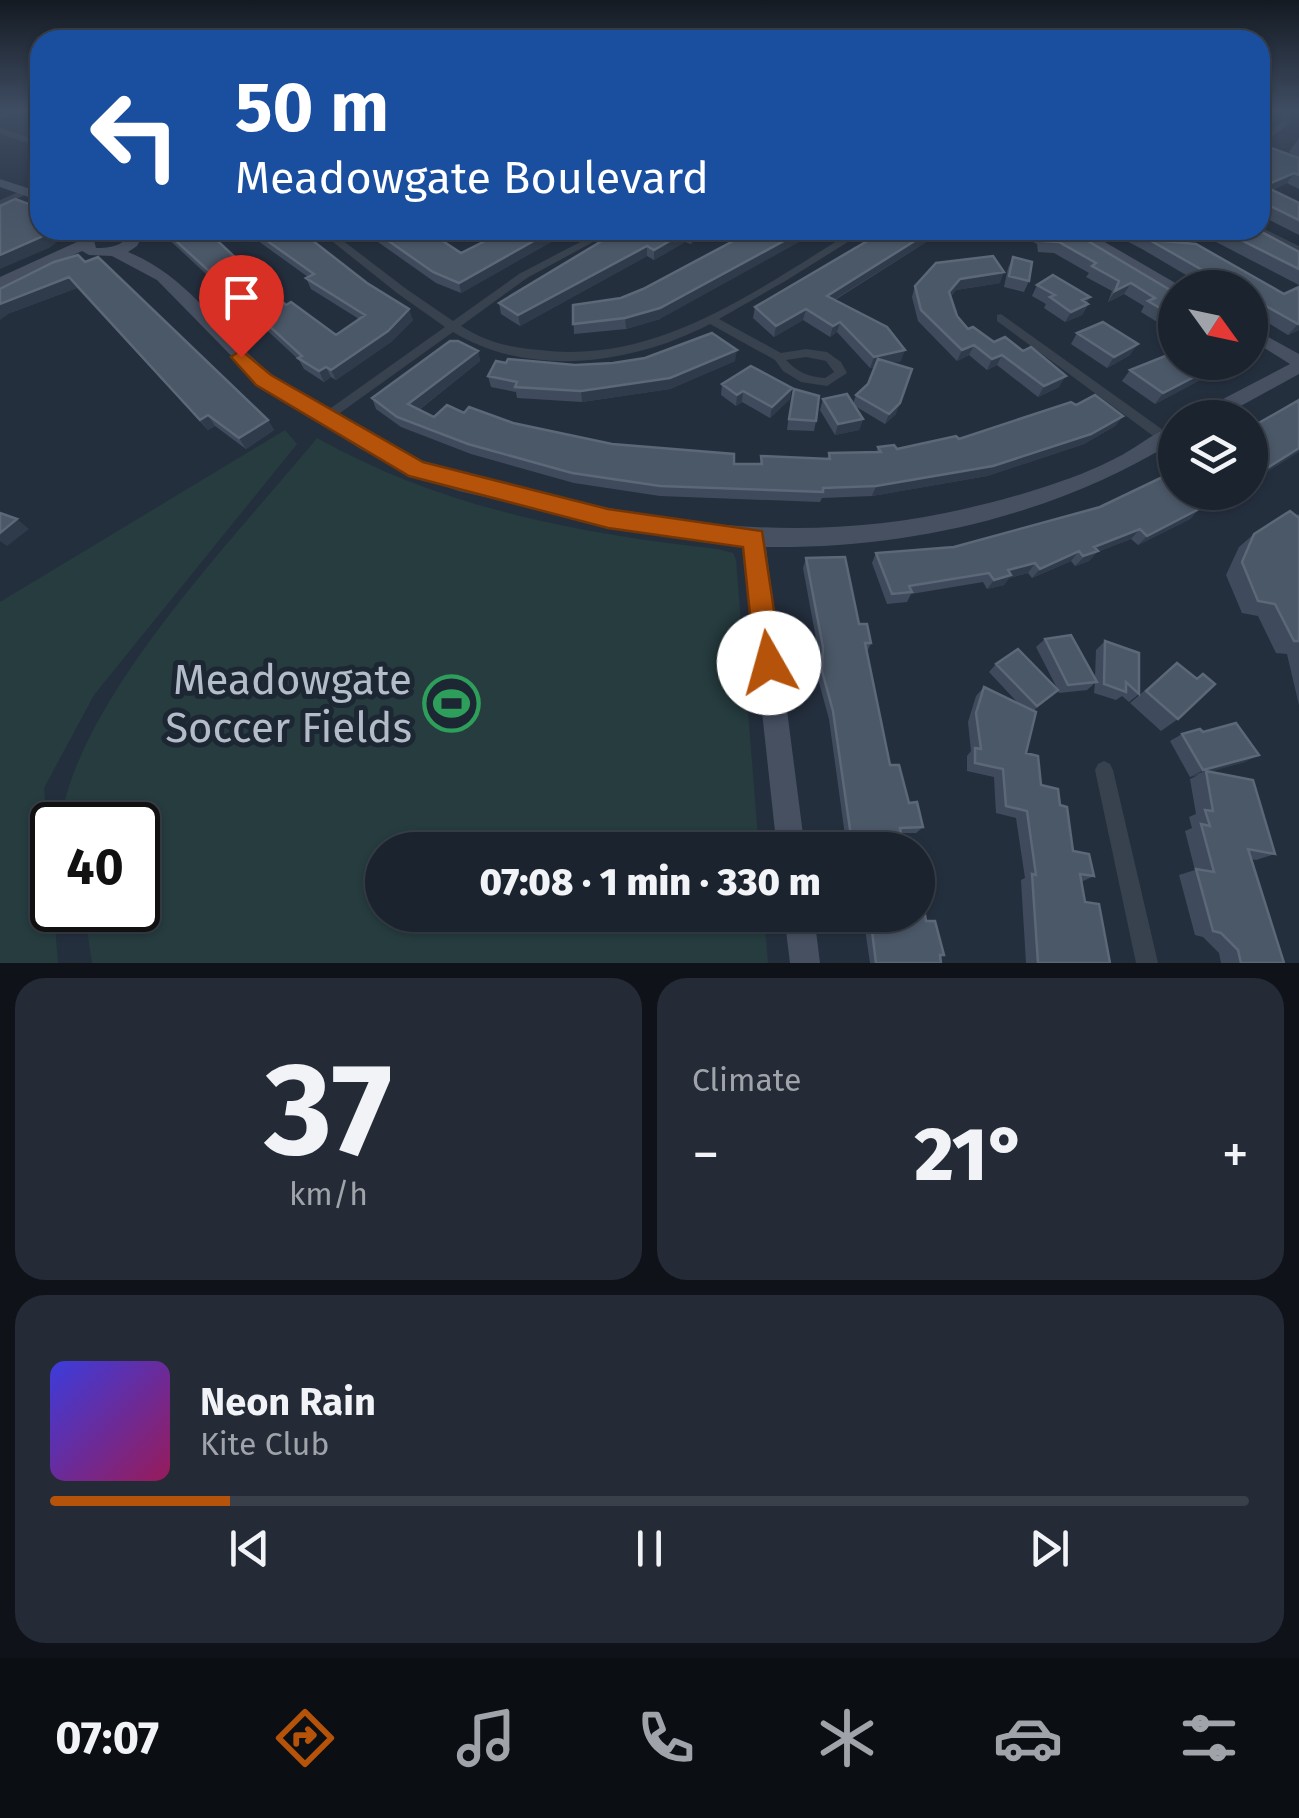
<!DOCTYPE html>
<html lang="en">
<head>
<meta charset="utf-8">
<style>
	body { margin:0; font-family:"Fira Sans",sans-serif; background:#242b36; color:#f1f3f6; height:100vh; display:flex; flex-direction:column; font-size:38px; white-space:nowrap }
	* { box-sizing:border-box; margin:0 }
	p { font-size:32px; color:#a0a4aa }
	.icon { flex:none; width:55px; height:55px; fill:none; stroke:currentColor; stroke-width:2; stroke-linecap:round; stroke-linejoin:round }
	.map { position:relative; height:963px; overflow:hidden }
	.side { display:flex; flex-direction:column; gap:15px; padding:15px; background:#0f1319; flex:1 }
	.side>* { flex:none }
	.banner { position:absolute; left:30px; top:30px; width:1240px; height:210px; border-radius:30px; box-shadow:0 2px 8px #0004,0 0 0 2px #39404a; background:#1a4fa0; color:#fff; overflow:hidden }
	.needle { width:65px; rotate:123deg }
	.buttons { position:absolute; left:1158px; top:270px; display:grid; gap:20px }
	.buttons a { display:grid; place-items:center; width:110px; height:110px; border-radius:50%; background:#1b232e; box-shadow:0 2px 8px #0004,0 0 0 2px #39404a; font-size:50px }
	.speed { position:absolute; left:30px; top:802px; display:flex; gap:20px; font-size:50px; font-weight:700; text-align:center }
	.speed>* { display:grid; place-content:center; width:130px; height:130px; border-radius:50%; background:#1b232e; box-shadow:0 2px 8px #0004,0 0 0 2px #39404a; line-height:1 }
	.speed .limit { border:5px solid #111; border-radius:15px; background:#fff; color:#111 }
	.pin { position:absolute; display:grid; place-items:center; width:85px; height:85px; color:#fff; margin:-102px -42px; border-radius:50% 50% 50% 0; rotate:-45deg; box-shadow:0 0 10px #0007 }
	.pin .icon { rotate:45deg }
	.me { position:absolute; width:110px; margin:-55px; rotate:353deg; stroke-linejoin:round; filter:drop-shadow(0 0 8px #0008) }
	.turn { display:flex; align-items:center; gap:35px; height:210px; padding:0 40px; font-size:45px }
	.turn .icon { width:130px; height:130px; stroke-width:2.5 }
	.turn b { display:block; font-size:70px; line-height:85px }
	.big { font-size:75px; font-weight:800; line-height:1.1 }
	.side .card { flex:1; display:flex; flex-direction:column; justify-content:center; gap:15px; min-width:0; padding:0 35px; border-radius:30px; background:#242b36 }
	.side .dial { align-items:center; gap:0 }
	.dial b { font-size:130px; line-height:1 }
	.song { display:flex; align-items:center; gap:30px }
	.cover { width:120px; height:120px; border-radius:15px; background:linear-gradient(135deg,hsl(240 70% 55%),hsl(330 70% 35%)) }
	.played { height:10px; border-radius:5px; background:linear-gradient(90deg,#b45309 15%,#39404a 15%) }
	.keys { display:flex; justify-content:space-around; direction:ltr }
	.heat { display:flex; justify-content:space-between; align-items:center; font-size:55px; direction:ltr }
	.side .tiles { flex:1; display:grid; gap:15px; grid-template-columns:1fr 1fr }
	.card:last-child { grid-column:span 2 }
	.trip { position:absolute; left:365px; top:832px; width:570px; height:100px; border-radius:50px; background:#1b232e; box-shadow:0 2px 8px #0004,0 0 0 2px #39404a; font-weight:800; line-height:100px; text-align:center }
	.tabs { display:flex; height:160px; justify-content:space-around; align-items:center; background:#0b0e12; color:#a0a4aa }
	.tabs .icon { width:70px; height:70px }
	.tabs .current { color:#b45309 }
	.tabs b { font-size:45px; color:#f1f3f6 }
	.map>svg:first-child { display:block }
	.green { fill:#263c3f }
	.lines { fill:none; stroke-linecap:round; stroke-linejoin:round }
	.street { fill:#38414e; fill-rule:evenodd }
	.secondary { fill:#465061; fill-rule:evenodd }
	.wall { fill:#3f4b5c }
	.shaded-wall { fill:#2f3b4b }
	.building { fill:#4b5868; stroke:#5c6777; stroke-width:2.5 }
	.route { fill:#b45309; stroke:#753606; stroke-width:2.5 }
	.labels { text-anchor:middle; stroke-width:10; stroke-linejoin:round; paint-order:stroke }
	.near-poi-label { font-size:42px; fill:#b4bcc9; stroke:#1d2633; text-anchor:end }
</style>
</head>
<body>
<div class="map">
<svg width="1299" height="963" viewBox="0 0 1299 963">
	<rect width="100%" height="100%" fill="#242f3e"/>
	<path class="green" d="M285,430L297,444L94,695L44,788L58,963H0V602Z
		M317,438C442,508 576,533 717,549L733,553L736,560L759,850H382V915H764L768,963H92L84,910H138V825H60C77,698 236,537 317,438Z"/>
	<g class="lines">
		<path class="street" d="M8,111H18L0,119V114Z
			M33,111H40V114Z
			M1283,111H1291L1290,123L1260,146V139L1282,122Z
			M0,128L40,141V147L0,134Z
			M23,190L31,192L0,207V200Z
			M1260,227L1299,246V253L1257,232L1255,230H1260Z
			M318,230H329L405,288L453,321L519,274L603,230H615L527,278L461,326C488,343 509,347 540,350C659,365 759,288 855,230H867L787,280L719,319L781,353L806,349L827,352L841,362L847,373L827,386L801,382L783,371L775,360L710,324C633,364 531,379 453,332L326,423L321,421L320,418L321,415L445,327L397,293ZM806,357L826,361L834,372L825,378C809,377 797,372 786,360Z
			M1001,314L1170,435L1172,438L1170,441H1160L997,321V315Z
			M1104,761L1110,764L1113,770L1158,963H1136L1095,770L1098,764Z"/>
		<path class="secondary" d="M0,179L40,192V201L0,187Z
			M89,230H105L94,240L96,248C111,248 125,246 132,230H146L137,246L128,252C186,275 219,329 265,369C292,393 328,412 360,431C424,469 467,475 538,492C715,536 861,545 1038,489C1067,480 1096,469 1122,455C1140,445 1156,431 1175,425V441C1054,516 907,549 766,547L805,850H777L744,546L616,527L459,491L409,474L359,448L256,381L157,280L112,256L89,255L82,251L0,288V277L79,241Z
			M1066,230H1084L1184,288H1175V292L1171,291Z
			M1250,327L1299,354V374L1219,418H1194L1196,413L1290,364L1250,339Z
			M784,915H814L820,963H790Z"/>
	</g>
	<path class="wall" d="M1299,138V189L1287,183L1272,190L1299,203V235L1260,215V143L1295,156L1289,152Z
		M161,230H206L274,292L272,293L286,305L336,335L359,319L311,289L306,278L308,277L243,230H299L413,320L391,342L336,380L331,377L324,382L304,369L299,360L164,235Z
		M361,230H426L461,253L507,230H572L461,293L436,283Z
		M648,230H702V233L691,244L685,242L654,260L647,256L520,326L501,314L499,303L625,237L644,233Z
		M886,230H945L835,300L901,361L891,363L896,414L885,424L855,406L863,419L859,430L835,435L820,410L823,399L853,404L856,395L868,384L875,367L870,368L837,332L830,337L803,320L774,337L753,318L755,307Z
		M1009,230H1065L1175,293V333L1141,312L1144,306L1124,294L1108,302L1112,291L1086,277L1089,273L1054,253L1038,252L1037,244Z
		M1105,230H1170L1164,241L1284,294L1299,287V330L1288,335L1250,312V288H1208L1142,249Z
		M1193,230H1258L1299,252V285Z
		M1013,257L1029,281L1024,292L1004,287L1008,268Z
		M85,262L268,420L274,430L246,449L215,426L208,430L77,288L10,313Z
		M1000,283L956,290L951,296L957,316L968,329L994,342L1059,387L1038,397L997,365L987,370L969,355L957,361L918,321L912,297L915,286Z
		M1037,285L1087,303L1088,304L1082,315L1065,322L1044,308L1046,304L1032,296Z
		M573,305L660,319L626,329L574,334Z
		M1077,333L1130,355L1107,368L1071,344Z
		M1175,348V362H1234L1155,404L1122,381L1130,370L1169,354Z
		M478,351L480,361L419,410L434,417L464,413L612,444L734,464H760L761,456L827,459L829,453L876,452L878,447L897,449L959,439L1076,405L1123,416L1115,426L1084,444L987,476L872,496L822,498L820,502L660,496L574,483L471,454L401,427L376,409L372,398Z
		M735,361L670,389L582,402L517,398L516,392L491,387L488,376L506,363L575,365Z
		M722,384L790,399L770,418L742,402L736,406L721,395Z
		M791,400L816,421L814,431L787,430Z
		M1175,471L1235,492L1213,506L1208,502L1198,507L1199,509L1190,519L1138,545L1131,539L1097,552L1089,561L1075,566L1071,561L1032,578L1028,573L1009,578L1004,585L987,589L983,582L911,594L907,602L887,604L872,563L876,553L954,547L1100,507Z
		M1299,514V705L1287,654L1276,653L1258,616L1242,613L1226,575L1239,547L1254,534Z
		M806,558L859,624L871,643L867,652L890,765L909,803L923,827L916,833H901L904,850H847L829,719L818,679L819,655L803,568Z
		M1045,639L1095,678L1096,650L1105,641L1139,694L1129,702L1122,696L1116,700L1094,693L1095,683L1087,690L1059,693L1058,691L1033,711L1026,753L1041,785L1060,805L1073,851L1094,876L1081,882L1085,902L1110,963H1026L1021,880L1025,878L1016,818L996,813L994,777L967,771V756L971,751L968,722L976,696L984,687L1019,704L989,672L996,664L1057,688L1036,647Z
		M1177,663L1196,679L1203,674L1178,719L1161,731L1130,703Z
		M1203,732L1245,762L1210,771L1275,854L1256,860L1251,859L1284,963H1221L1219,953L1203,937L1195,935L1179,875L1195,870L1185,831L1192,828L1189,817L1196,814L1190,779L1198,775L1190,777L1170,741L1182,734Z
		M863,915H918L926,921L944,955L940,957L941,963H870Z"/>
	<path class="shaded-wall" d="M1294,173L1287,183L1260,195L1264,186Z
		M51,230H59L64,237L49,248L0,269V255Z
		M553,230H572L461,293L459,283Z
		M695,230H702V233L691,244V234Z
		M804,230H821L660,319L626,329L625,318Z
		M932,230H945L824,306L827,296Z
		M1171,230L1164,241L1152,240Z
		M685,232V242L654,260V250Z
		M647,246V256L520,326L518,315Z
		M1004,272L1000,283L956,290L945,302L949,292L960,279Z
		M69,277L77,288L10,313L0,320V304Z
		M269,281L274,292L267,295L262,285Z
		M1131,283L1124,294L1108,302L1115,291Z
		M1090,297L1082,315L1065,322L1071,312L1082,300Z
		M409,309L413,320L391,342L336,380L331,370Z
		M806,309L803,320L774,337L776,326Z
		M840,322L837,332L830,337L833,326Z
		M1299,324V330L1288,335L1298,324Z
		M1138,344L1130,355L1107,368L1114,357Z
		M974,345L969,355L957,361L962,350Z
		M737,350L735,361L670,389L582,402L581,391Z
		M905,350L901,361L870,368L874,357Z
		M478,351L480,361L412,415L408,404Z
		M1002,355L997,365L987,370L992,359Z
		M1223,362H1234L1155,404L1163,393Z
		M326,367L331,377L324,382L319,371Z
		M1066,376L1059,387L1038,397L1044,386Z
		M792,388L790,399L770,418L772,407Z
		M743,391L742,402L736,406L737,395Z
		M900,403L896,414L885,424L889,414Z
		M208,415L215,426L208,430L200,420Z
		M1123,416L1115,426L1084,444L987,476L872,496L876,486Z
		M863,419L859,430L835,435L838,424Z
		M268,420L274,430L246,449L239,438Z
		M1299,448V452L1250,483V479Z
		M1217,492L1208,502L1185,514L1194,504Z
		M1229,492H1235L1213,506L1224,496Z
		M1199,509L1190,519L1138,545L1147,536Z
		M17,519L29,529L7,546L0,541V533Z
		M1140,529L1131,539L1097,552L1089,561L1075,566L1094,547Z
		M1079,551L1071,561L1032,578L1040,569Z
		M1035,563L1028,573L1009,578L1004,585L987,589L994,580L1008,570Z
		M1259,755L1245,762L1206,773V771L1190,777L1203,770Z"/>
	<path class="building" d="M1260,144L1299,158V175L1294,173L1264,186L1299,203V220L1260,201Z
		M15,199L37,207L40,210V230H51L41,237L0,255V206Z
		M164,230H206L239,261L269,281L262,285L286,305L291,302L336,335L365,315L306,278L314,274L252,230H299L367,283L409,309L388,331L331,370L326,367L319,371L298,358L302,356Z
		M373,230H426L461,253L507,230H553L459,283L433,272Z
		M648,230H695L691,234L685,232L654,250L647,246L518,315L499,303L605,239L619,233L625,237L644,233Z
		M754,230H804L660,308L625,318L573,324V305L621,298L643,289Z
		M886,230H932L827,296L887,327L905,350L874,357L840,322L833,326L806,309L776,326L755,307Z
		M1034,230H1065L1088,241L1175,293V317L1148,301L1155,298L1131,283L1115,291L1119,281L1092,266L1096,263L1059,242L1043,241L1042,233Z
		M1132,230H1170L1152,240L1196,244L1284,294L1299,287V324H1298L1250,297V288H1234Z
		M1221,230H1258L1299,252V269Z
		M78,255L85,262L98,257L268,420L239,438L208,415L200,420L69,277L0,304V289L54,262Z
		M993,256L1004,272L960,279L949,292L957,316L968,329L973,327L994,342L1005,337L1023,351L1031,347L1066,376L1044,386L1002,355L992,359L974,345L962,350L921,310L915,286L936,263Z
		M1013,257L1032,262L1029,281L1009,276Z
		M1053,275L1090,297L1082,300L1088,304L1071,312L1050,297L1055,295L1037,285Z
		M1103,322L1138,344L1114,357L1077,333Z
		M712,333L737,350L670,378L581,391L515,387L517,382L488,376L496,361L506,363L508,359L575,365L613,363L645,358Z
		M1250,338L1259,344L1250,348Z
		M450,341H458L478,351L408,404L434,417L447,405L464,413L469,407L513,423L612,444L734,454V464H762L761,456L830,459L829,453L881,452L878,447L894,445L897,449L956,436L959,439L1071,402L1076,405L1095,395L1123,416L1091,434L993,466L876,486L823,488V492L660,486L572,473L468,444L397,417L372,398Z
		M1175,352V362H1223L1163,393L1130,370Z
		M878,359L912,369L900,403L889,414L856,395L868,384Z
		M751,366L792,388L772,407L743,391L737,395L722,384Z
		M794,389L819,396L816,421L789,419Z
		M847,394L863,419L838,424L823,399Z
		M1299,400V448L1250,479V428Z
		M1175,471V492H1216L1194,504L1199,509L1147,536L1140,529L1094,547L1098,551L1083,556L1079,551L1040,569L1035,563L1008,570L1011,575L994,580L989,573L909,586L912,592L892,594L876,553L954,547L1100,507Z
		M1290,511L1299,518V641H1294L1275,604L1258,601L1242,562L1254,534Z
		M0,513L17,519L0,533Z
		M845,557L859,624H867L871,643H865L890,765H899L909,803L917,802L923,827L900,828L904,850H853L833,711L822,671L823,647L806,558Z
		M1071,635L1097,682L1068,685L1045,639Z
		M1105,641L1139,653V694L1126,682V692L1104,684Z
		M1018,649L1058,690L1037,706L996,664Z
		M1177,663L1197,679L1203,674L1215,684L1178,719L1146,691Z
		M984,687L1036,712L1026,753L1038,756L1041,785L1058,789L1060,805L1067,807L1073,851L1089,854L1094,876L1080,874L1085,902L1099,904L1110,963H1038L1032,874L1036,875L1027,811L1006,806L1003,769L975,763V748L981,749L976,713Z
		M1236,723L1259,755L1203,770L1182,734L1200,729L1203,732Z
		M1206,771L1253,780L1275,854L1248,849L1284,963H1241L1238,950L1221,933L1213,931L1196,869L1214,872L1201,824L1210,826L1205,810L1213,811Z
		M918,884H920L926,921H935L944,955H940L941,963H876L870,915H918Z"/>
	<linearGradient id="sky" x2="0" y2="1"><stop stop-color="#141a22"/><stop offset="0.45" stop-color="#3f4d63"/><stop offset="1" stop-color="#3f4d63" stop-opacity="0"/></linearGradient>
	<rect width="1299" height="246" fill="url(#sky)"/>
	<path class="route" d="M241,350L271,375L423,462L608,509L762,531L782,663L778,672L769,676L759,672L755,663L743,547L608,528L409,476L256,385L231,357Z"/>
	<defs>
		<symbol id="stadium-ring" viewBox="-11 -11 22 22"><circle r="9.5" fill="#1d2633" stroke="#2e9e5b" stroke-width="1.5"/><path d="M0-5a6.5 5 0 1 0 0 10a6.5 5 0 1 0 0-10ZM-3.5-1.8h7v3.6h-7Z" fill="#2e9e5b"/></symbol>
	</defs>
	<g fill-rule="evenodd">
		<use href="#stadium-ring" x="420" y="672" width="63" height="63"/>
	</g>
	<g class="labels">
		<g class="near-poi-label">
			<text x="412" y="694">Meadowgate<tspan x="412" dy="48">Soccer Fields</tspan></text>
		</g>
	</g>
</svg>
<div class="buttons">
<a><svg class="needle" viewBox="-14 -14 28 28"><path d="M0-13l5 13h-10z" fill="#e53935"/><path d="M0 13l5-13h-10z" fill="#a0a4aa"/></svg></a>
<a><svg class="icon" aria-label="layers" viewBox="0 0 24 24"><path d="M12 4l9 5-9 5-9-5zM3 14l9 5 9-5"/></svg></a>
</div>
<div class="speed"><div class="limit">40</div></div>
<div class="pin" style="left:241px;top:357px;background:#d93025"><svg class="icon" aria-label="arrive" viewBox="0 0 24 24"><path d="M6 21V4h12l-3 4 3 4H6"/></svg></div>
<svg class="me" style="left:769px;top:663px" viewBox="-20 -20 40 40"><circle r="19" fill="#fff"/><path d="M0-13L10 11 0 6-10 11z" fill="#b45309"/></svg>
<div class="trip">07:08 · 1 min · 330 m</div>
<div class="banner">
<div class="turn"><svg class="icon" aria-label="left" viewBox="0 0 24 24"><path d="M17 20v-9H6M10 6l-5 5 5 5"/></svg><div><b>50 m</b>Meadowgate Boulevard</div></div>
</div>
</div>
<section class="side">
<div class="tiles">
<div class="card dial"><b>37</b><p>km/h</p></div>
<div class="card"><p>Climate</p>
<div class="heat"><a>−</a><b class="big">21°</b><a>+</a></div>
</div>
<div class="card">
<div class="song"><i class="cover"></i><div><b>Neon Rain</b><p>Kite Club</p></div></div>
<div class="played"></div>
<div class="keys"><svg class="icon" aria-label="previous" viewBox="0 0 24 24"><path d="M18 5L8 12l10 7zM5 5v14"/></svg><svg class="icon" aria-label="pause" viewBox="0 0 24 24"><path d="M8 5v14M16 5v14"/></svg><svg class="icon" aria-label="next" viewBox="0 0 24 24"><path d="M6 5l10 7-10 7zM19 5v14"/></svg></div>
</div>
</div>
</section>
<nav class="tabs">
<b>07:07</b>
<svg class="icon current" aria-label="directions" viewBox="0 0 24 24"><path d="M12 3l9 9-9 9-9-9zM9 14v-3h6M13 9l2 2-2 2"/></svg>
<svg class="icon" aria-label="music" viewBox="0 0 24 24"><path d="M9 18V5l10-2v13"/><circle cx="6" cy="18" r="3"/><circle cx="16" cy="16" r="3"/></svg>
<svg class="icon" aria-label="phone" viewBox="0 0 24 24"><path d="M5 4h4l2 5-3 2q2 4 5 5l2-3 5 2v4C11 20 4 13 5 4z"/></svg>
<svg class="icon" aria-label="climate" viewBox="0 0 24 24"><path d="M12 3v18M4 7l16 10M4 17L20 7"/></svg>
<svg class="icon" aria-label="car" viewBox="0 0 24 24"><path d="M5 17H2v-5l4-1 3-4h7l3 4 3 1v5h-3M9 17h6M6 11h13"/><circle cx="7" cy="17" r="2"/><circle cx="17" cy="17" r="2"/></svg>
<svg class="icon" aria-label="filters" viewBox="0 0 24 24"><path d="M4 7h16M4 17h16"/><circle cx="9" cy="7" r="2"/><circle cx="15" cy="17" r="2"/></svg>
</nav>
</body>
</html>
